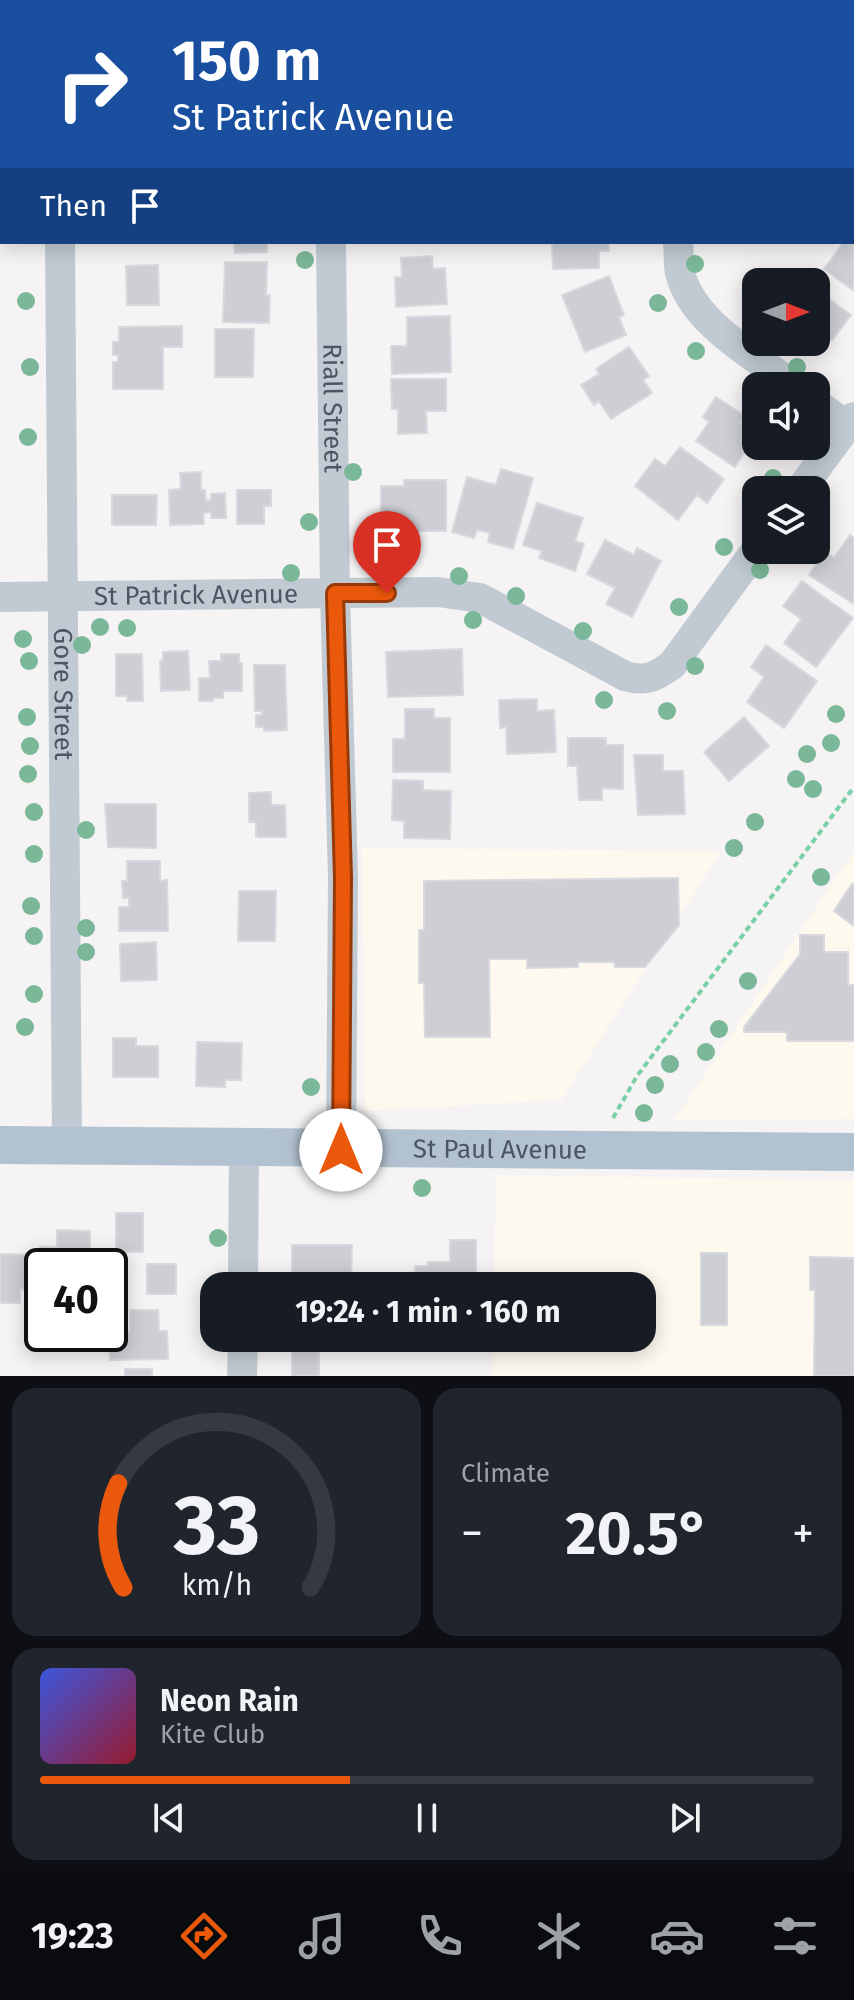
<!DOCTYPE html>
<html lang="en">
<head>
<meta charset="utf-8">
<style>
	body { margin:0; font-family:"Fira Sans",sans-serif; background:#20242c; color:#f1f3f6; height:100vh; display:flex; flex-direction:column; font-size:30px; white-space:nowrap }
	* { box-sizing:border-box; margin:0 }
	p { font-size:26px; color:#9ea1a6 }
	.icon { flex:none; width:44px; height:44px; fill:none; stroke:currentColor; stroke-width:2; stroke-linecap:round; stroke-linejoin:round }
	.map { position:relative; height:1376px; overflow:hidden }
	.side { display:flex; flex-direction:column; gap:12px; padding:12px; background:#0d0f14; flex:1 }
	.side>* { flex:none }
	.top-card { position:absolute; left:0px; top:0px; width:854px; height:244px; box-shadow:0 4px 20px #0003; background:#1a4fa0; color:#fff; overflow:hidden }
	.needle { width:52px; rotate:90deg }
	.controls { position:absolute; left:742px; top:268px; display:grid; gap:16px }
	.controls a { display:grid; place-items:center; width:88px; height:88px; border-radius:16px; background:#171b24; box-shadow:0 4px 20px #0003; font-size:40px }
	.speed { position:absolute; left:24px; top:1248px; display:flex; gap:16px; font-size:40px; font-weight:700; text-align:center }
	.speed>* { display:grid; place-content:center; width:104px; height:104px; border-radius:50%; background:#171b24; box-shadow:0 4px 20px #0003; line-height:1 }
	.speed .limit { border:4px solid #111; border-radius:12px; background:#fff; color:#111 }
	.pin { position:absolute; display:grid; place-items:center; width:68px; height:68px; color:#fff; margin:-82px -34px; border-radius:50% 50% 50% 0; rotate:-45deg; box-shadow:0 0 8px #0007 }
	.pin .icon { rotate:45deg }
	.me { position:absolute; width:88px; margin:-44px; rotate:0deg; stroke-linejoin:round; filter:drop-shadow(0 0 6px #0008) }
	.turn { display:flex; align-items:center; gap:28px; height:168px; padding:0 40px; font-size:36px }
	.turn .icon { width:104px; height:104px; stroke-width:2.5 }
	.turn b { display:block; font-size:56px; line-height:68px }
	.then { display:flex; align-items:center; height:76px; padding:0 40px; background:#0003; gap:16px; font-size:30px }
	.big { font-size:60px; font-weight:700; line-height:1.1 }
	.side .tile { flex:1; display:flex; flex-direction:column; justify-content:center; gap:12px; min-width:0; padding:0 28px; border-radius:24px; background:#20242c }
	.side .dial { align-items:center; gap:0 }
	.dial svg { height:208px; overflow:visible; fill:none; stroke:#363941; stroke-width:7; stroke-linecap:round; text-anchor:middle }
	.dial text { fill:#f1f3f6; stroke:none }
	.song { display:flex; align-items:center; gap:24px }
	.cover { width:96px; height:96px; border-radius:12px; background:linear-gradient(135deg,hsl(230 70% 55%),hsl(350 70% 35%)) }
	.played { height:8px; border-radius:4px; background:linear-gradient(90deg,#ea580c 40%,#363941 40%) }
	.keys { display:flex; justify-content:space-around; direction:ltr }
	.heat { display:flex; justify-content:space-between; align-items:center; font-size:44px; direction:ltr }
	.side .tiles { flex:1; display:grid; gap:12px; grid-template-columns:1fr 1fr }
	.tile:last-child { grid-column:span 2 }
	.trip { position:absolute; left:200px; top:1272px; width:456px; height:80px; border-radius:24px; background:#171b24; box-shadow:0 4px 20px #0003; font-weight:700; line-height:80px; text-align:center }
	.tabs { display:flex; height:128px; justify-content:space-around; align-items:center; background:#090b0e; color:#9ea1a6 }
	.tabs .icon { width:56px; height:56px }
	.tabs .active { color:#ea580c }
	.tabs b { font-size:36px; color:#f1f3f6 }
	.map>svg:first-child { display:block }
	.commercial { fill:#fdf9ef }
	.building { fill:#cdcfd5; stroke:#d7d9de; stroke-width:2 }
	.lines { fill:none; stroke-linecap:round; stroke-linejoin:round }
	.path { stroke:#7ad0a6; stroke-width:4; stroke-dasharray:6 4; stroke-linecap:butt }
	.minor { stroke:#c1cad2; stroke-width:30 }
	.major { stroke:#b3c2d1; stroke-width:38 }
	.tree { fill:#7bb799 }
	.route-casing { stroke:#983908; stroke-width:20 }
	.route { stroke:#ea580c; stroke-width:14 }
	.labels { text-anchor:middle; stroke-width:6; stroke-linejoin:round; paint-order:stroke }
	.street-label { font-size:26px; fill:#4a5661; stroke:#fff }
</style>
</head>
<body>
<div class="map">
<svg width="854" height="1376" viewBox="0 0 854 1376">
	<rect width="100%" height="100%" fill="#f5f3f3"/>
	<path class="commercial" d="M362,848L721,851L561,1100L365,1111Z
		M854,851V1119L675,1120Z
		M496,1175L854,1180V1376H492L493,1338H642V1286H494Z"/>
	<path class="building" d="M740,0H796V2H740Z
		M854,228V291L824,269L844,242H852Z
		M234,242H267V252L235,253Z
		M552,242H608L609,251H599V268L553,269Z
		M432,256L433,269L445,268L447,304L396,307L395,277H402L401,258Z
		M225,262H267L266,295H270L269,323L223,322Z
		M158,265L159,305H127L126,266Z
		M609,276L624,315L619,317L626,335L585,352L562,295Z
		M816,284L827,292L825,296L851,315L832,340L816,328Z
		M450,316L451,372L392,374L391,346H407V317Z
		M182,326V347H163V389H113V362H118V355H113V342H119V327Z
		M215,329H254L253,377H215Z
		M629,347L649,376L643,380L652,393L611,419L599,401L594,405L581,385L599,374L596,369Z
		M391,379H446V411H426L427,433L398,434V409H392Z
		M716,397L745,416L740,423L756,434L735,467L696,441L709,422L703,417Z
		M680,447L724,479L707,503L697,495L678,520L635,486L655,459L665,466Z
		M501,469L533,478L513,549L488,542L490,533L477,530L474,538L452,532L467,477L496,485Z
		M201,472V490H205L206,501L211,500V494L225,493L226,518H211V512L203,513L204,524L170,525L169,490L181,489L180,473Z
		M404,480H446V531H381V486H404Z
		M237,490H271V506H264V524H237Z
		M112,495H157L156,525H112Z
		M537,503L583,518L575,541L584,544L575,571L539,558L542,551L523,545Z
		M850,535L854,538V604L809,575L825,551L834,558Z
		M605,540L634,555L637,548L661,561L632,617L606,604L615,588L587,574Z
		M802,581L853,618L816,667L784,643L801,619L783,606Z
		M766,645L817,681L784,728L747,702L764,677L751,667Z
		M462,649L463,695L388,697L386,652Z
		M188,651L190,690L161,691L160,661H163V652Z
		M116,654H142L143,701H127V696H116Z
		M221,654H239V663H242V691H223V698H213V701H199V678H210L209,661H221Z
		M254,665H285L287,730L264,731V727H256V715H262V711H255Z
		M537,699V711L554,710L556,752L507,754L506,727L500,728L499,700Z
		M405,709H434V718H450V772H393V739H405Z
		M744,717L769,746L729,781L704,752Z
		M568,738H606V745H623V789L602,788V800H579L577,766H568Z
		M634,755H663V771H683L685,814L638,815Z
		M393,780L423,781V790L451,791L450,839L404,838V821L392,820Z
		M271,792V805H285L286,837H256V822H249V793Z
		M105,804H156V848L108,847Z
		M127,861H160V881L167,880L168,931H119V907H129V898H123L122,881H127Z
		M678,878L679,925L645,967H615L614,962H578V967L527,968V959H489L490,1037H425L424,983H419V930H424V881Z
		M852,884L854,885V926L834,911Z
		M239,891H276L275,941H238Z
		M800,935H824V952H848V985H854V1041H787V1032H744V1027L800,954Z
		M156,942L157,980L121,981L120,944Z
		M113,1038H136V1046H158V1077H113Z
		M197,1042L242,1043L241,1080H225V1087L196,1086Z
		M116,1213H143V1252H116Z
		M57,1230L90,1231V1266H42V1279H40V1247H57Z
		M450,1240H476V1276H467V1286H415V1266H428V1262H450Z
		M292,1245H352L351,1286H292Z
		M701,1253H727V1325H701Z
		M0,1254L30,1255V1290L20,1289V1303H0Z
		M810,1257L854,1258V1376H814L815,1290H810Z
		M147,1264H176V1294H147Z
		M130,1310H158L159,1331H167L168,1359L110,1360L109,1334L130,1332Z
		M292,1338H319V1376H292Z
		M125,1369H152V1376H125Z"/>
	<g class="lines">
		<path class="path" d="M613,1118L637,1076L854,787"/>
		<g class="minor">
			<path d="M58,0V2"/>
			<path d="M328,0V2"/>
			<path d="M669,0V2"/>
			<path d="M0,50H2"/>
			<path id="s1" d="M60,242L67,1145"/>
			<path id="s2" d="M331,242L335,593L343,878L341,1150"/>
			<path d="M678,242C679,252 678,264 680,273C693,324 755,356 794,386"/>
			<path d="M816,403L847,426"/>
			<path d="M800,490L854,417"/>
			<path id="s3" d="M0,597L438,592L480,598L625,676C646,682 655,677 672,665L756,550"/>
			<path d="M243,1286L244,1148"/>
			<path d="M242,1376L243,1338"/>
		</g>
		<path class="major" id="s4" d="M0,1145L854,1152"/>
	</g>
	<g class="tree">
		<circle cx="305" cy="260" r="9"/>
		<circle cx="695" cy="264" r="9"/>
		<circle cx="26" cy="301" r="9"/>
		<circle cx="658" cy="303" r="9"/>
		<circle cx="696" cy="351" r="9"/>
		<circle cx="30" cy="367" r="9"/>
		<circle cx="797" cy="367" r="9"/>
		<circle cx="28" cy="437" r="9"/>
		<circle cx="353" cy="472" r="9"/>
		<circle cx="773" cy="478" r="9"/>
		<circle cx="309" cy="522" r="9"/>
		<circle cx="724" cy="547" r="9"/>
		<circle cx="760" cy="570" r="9"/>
		<circle cx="291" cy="573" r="9"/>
		<circle cx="459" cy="576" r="9"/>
		<circle cx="516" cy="596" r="9"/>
		<circle cx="679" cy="607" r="9"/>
		<circle cx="473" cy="620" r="9"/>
		<circle cx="100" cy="627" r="9"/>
		<circle cx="127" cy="628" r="9"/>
		<circle cx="583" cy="631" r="9"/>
		<circle cx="23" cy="639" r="9"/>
		<circle cx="82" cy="645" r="9"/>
		<circle cx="29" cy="661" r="9"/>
		<circle cx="695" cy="666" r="9"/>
		<circle cx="604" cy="700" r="9"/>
		<circle cx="667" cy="711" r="9"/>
		<circle cx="836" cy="714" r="9"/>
		<circle cx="27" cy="717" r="9"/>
		<circle cx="831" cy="743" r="9"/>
		<circle cx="30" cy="746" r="9"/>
		<circle cx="807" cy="754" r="9"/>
		<circle cx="28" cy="774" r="9"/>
		<circle cx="796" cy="779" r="9"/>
		<circle cx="813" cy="789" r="9"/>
		<circle cx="34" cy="812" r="9"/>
		<circle cx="755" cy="822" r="9"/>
		<circle cx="86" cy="830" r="9"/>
		<circle cx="734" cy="848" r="9"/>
		<circle cx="34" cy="854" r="9"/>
		<circle cx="821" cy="877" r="9"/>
		<circle cx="31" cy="906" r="9"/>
		<circle cx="86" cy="928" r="9"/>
		<circle cx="34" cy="936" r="9"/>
		<circle cx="86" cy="952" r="9"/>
		<circle cx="748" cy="981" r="9"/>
		<circle cx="34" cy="994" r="9"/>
		<circle cx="25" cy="1027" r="9"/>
		<circle cx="719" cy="1029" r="9"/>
		<circle cx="706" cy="1052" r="9"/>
		<circle cx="670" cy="1064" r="9"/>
		<circle cx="655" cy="1085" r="9"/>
		<circle cx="311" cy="1087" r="9"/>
		<circle cx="644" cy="1113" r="9"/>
		<circle cx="422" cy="1188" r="9"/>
		<circle cx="218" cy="1238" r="9"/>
	</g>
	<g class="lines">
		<defs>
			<path id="route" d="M341,1150L343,878L335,593H387"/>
		</defs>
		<use href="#route" class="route-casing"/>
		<use href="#route" class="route"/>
	</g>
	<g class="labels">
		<g class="street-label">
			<text dy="9" stroke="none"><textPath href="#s2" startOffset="166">Riall Street</textPath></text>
			<text dy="9" stroke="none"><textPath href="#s3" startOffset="196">St Patrick Avenue</textPath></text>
			<text dy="9" stroke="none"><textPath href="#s1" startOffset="452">Gore Street</textPath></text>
			<text dy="9" stroke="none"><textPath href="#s4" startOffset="500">St Paul Avenue</textPath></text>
		</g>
	</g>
</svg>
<div class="controls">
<a><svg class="needle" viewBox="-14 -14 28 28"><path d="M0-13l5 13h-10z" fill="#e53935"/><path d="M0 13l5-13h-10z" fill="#9ea1a6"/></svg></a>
<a><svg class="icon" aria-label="sound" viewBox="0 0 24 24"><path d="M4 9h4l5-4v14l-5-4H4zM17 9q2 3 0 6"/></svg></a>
<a><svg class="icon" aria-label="layers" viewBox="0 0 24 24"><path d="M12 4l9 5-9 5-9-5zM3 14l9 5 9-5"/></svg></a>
</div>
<div class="speed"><div class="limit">40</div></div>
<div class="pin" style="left:387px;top:593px;background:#d93025"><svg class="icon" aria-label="arrive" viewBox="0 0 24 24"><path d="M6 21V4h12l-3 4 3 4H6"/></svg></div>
<svg class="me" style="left:341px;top:1150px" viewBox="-20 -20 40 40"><circle r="19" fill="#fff"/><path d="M0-13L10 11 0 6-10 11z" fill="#ea580c"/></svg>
<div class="trip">19:24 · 1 min · 160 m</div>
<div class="top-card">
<div class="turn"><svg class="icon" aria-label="right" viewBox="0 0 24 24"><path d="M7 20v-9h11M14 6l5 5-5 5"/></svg><div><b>150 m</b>St Patrick Avenue</div></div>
<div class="then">Then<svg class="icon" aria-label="arrive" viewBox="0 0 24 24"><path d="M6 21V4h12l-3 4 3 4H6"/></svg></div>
</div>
</div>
<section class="side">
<div class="tiles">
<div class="tile dial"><svg viewBox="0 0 100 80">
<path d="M14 69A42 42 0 1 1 86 69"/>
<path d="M14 69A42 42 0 0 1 12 29" stroke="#ea580c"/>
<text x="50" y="56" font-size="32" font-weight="700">33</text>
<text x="50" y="72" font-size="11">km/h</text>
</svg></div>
<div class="tile"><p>Climate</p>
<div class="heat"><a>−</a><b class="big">20.5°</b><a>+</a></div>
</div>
<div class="tile">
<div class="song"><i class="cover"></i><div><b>Neon Rain</b><p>Kite Club</p></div></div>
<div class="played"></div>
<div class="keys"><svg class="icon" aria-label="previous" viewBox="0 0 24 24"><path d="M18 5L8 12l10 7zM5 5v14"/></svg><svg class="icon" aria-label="pause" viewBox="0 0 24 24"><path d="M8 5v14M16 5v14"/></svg><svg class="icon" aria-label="next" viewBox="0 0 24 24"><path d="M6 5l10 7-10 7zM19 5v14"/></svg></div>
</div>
</div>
</section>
<nav class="tabs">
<b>19:23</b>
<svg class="icon active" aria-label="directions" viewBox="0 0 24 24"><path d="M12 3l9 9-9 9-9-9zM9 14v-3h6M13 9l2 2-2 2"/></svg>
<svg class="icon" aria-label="music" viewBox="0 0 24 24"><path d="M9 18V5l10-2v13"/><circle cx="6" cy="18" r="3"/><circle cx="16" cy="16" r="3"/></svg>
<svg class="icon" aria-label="phone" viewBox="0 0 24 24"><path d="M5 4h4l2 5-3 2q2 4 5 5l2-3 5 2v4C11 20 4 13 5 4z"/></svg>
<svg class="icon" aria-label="climate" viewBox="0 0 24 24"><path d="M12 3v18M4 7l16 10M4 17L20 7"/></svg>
<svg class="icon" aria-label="car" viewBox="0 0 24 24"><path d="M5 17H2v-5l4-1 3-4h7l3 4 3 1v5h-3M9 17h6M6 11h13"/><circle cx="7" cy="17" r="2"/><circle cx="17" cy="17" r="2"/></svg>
<svg class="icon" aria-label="filters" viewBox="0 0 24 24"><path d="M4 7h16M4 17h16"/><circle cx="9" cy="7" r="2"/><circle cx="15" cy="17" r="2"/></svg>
</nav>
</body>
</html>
